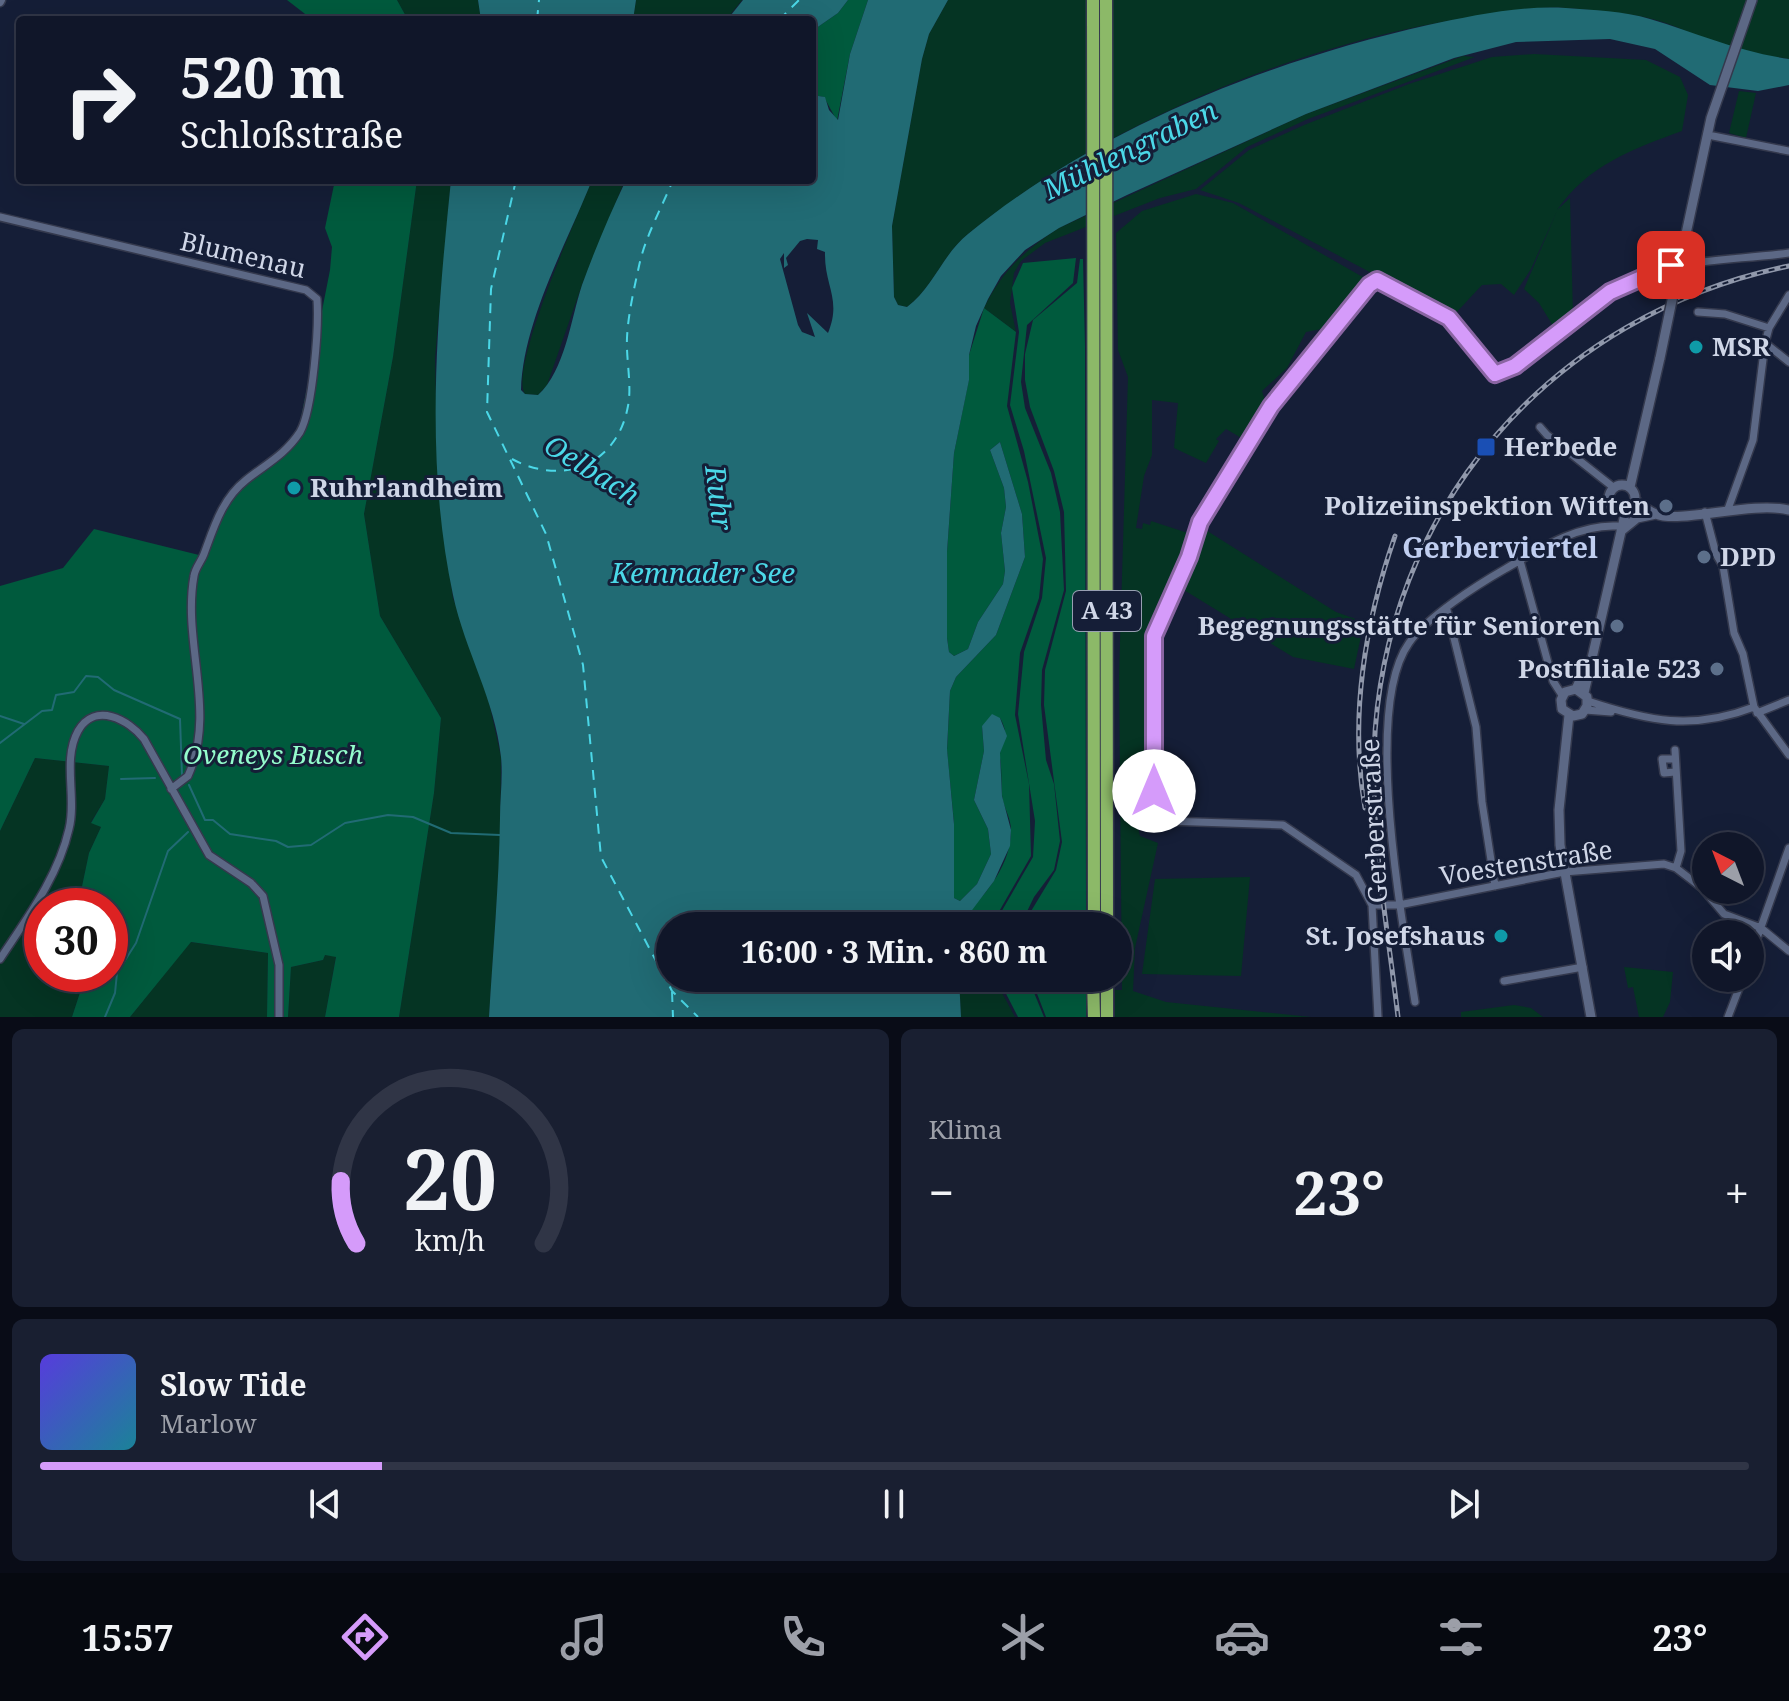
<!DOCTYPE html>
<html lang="de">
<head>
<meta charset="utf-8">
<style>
	body { margin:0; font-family:"Noto Serif",serif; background:#191f31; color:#f1f3f6; height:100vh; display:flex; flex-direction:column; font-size:30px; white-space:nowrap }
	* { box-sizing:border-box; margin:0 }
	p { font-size:26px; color:#9c9fa8 }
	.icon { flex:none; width:44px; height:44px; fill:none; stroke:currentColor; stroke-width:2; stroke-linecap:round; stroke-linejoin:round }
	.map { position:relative; height:1017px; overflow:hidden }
	.drawer { display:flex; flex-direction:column; gap:12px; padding:12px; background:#090c17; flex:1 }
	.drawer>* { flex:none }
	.guide { position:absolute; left:16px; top:16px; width:800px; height:168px; border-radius:8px; box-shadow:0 8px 32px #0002,0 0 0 2px #303546; background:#101629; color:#f1f3f6; overflow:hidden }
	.needle { width:52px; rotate:318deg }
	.controls { position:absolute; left:1692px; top:832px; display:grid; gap:16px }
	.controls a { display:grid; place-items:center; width:72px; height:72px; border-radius:50%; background:#101629; box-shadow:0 8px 32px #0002,0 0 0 2px #303546; font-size:40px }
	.speed { position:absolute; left:24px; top:888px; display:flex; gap:16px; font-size:40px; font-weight:700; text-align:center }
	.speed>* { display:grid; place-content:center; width:104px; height:104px; border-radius:50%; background:#101629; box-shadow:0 8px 32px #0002,0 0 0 2px #303546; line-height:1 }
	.speed .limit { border:12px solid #d22; background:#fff; color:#111 }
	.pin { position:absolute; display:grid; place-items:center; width:68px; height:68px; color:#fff; margin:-34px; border-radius:16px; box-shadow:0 4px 12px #0006 }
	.me { position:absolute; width:88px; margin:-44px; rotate:0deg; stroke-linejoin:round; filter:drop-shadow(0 0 6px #0008) }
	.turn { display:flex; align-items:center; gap:28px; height:168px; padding:0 32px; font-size:36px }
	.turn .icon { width:104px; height:104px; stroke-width:2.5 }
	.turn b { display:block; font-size:56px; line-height:68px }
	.big { font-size:60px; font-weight:700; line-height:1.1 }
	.drawer .tile { flex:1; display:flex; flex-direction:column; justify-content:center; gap:12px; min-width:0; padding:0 28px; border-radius:12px; background:#191f31 }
	.drawer .dial { align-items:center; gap:0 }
	.dial svg { height:208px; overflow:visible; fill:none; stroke:#303546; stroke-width:7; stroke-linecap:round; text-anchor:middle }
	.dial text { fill:#f1f3f6; stroke:none }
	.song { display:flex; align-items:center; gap:24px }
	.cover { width:96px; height:96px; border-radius:12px; background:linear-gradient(135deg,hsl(250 70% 55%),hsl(190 70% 35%)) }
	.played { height:8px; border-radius:4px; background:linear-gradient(90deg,#d59bfa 20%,#303546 20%) }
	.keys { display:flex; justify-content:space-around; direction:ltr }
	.heat { display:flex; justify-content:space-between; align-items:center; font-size:44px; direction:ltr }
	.drawer .tiles { flex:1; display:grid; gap:12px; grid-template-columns:1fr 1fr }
	.tile:last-child { grid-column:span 2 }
	.trip { position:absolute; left:656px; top:912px; width:476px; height:80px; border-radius:40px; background:#101629; box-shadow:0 8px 32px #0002,0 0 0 2px #303546; font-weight:700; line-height:80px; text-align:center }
	.dock { display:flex; height:128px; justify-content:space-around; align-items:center; background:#060910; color:#9c9fa8 }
	.dock .icon { width:56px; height:56px }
	.dock .active { color:#d59bfa }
	.dock b { font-size:36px; color:#f1f3f6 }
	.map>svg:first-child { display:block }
	.green { fill:#053423 }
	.forest { fill:#005a3d }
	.water { fill:#216b74; fill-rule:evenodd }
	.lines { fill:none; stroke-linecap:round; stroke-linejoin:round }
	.stream { stroke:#216b74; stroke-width:2 }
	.ferry { stroke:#4bd8e8; stroke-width:2; stroke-dasharray:10 8; stroke-linecap:butt }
	.minor-casing { stroke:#34394d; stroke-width:10 }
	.tertiary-casing { stroke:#34394d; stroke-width:11 }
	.secondary-casing { stroke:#34394d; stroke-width:12 }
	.motorway-casing { stroke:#34394d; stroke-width:15 }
	.minor { stroke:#5c6885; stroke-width:7 }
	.tertiary { stroke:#5c6885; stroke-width:8 }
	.secondary { stroke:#5c6885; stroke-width:9 }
	.motorway { stroke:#8cb968; stroke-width:12 }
	.rail-casing { stroke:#9098ab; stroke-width:5 }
	.rail { stroke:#151e37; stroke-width:2; stroke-dasharray:6; stroke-linecap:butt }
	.secondary-bridge-casing { stroke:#34394d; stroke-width:12; stroke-linecap:butt }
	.secondary-bridge { stroke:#5c6885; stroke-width:9 }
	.route-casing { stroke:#8a65a2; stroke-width:20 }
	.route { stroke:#d59bfa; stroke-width:14 }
	.culture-dot { fill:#0f9aa8; stroke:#151e37; stroke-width:3 }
	.transit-dot { fill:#1a4fb4; stroke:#151e37; stroke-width:3 }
	.service-dot { fill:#5c6f8a; stroke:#151e37; stroke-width:3 }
	.labels { text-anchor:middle; stroke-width:6; stroke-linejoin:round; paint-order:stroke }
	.shield { fill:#151e37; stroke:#979fb2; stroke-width:2 }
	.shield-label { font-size:24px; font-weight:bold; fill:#cfd6e7 }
	.street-label { font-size:26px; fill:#cfd6e7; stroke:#151e37 }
	.poi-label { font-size:26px; font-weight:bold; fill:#cfd6e7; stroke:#151e37; text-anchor:start }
	.park-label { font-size:26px; font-style:italic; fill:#94fdcc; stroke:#151e37 }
	.water-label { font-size:28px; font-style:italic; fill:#4bd8e8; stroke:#151e37 }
	.neighbourhood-label { font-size:28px; font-weight:bold; fill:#c0cef0; stroke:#151e37 }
</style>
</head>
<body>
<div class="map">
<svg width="1789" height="1017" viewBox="0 0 1789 1017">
	<rect width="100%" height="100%" fill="#151e37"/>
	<path class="green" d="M397,0H478L481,20H408Z
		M636,0H742L726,20H633Z
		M948,0H1789V59C1769,56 1749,53 1729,48C1700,39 1674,23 1644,17C1619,12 1592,10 1566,8C1540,6 1513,11 1487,15C1313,37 1105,122 968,234C942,255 933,288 907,307L898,305L894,297L892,226L922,59L929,34Z
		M1534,54L1646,60L1680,77L1688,95L1682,131C1633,149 1588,165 1557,210L1570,198L1573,315L1555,329L1539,303L1524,289L1557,211L1531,269L1514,295L1501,284L1482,285L1453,316L1239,203L1200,190L1249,150L1304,125L1409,84L1492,57Z
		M1463,56L1475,57L1308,119L1247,147L1196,189L1160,198L1045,243L1021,261L1014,273L1010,303L1016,332L984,308C1002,271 1025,250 1059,228L1306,114Z
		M1739,91L1756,93L1746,138L1729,133Z
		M417,180H451L435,358L437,440L443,528L453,598L485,684L501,757L500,854L489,1017H399L434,793L441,718L380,616L364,514L393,357Z
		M592,180H625L583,282L547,385L538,395L525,394C508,370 579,213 592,180Z
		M1196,194L1233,203L1368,280L1331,327L1306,332L1287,368L1262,391L1266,404L1245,440L1226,429L1216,439L1219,441L1206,463L1174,448L1178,403L1152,400V455L1144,476L1136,528L1142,529L1143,523L1150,525L1151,521L1191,534L1162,607L1153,619L1147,668L1150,790L1137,824L1140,836L1158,843L1135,948L1133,991L1166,1002L1311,1017H1115V990H1122L1119,676L1128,377L1118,350L1116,233L1142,211Z
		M1201,527L1336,612L1364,622L1354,669L1293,657L1179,587Z
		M35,758L109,766L105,799L91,822L101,827L89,853L81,891L95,906H42V974H86L72,1017H0V831Z
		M1250,877L1241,976L1142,974L1155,879Z
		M190,942L268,953L267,1017H130Z
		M325,955L336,956L325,1017H288L291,967L323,960Z
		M1624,967L1673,972L1670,1002L1663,1017H1639L1633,987L1628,988Z
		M959,978H994L1015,1017H961Z
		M1514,1005L1531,1008L1543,1017H1461V1012Z"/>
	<path class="forest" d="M287,0H397L408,20H321L309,17Z
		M848,0H868L850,54L837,121L824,97L812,95V31L838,13Z
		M335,180H417L393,357L364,514L380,616L441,718L434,793L399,1017H325L336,957L325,955L323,960L291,967L288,1017H267L268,953L191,942L130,1017H72L86,974H110V906H95L81,891L89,853L101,827L91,823L105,799L109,766L35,758L0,831V586L63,568L94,529L199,555L212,525L245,475L277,454L299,428L330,270L332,247L325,228Z
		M1076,258L1073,283L1027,325L1021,382L1025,408L1051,473L1060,512L1064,590L1042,670L1041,705L1046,760L1054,784L1060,841L1054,870L1034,897L1020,926H993L1033,857L1035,821L1018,714L1024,652L1042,598L1046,558L1024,451L1010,405L1019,332L1012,288L1023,263Z
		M1080,259H1083L1085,346L1086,926H1022L1056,870L1062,842L1044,705L1045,670L1066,591L1064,512L1054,471L1030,407L1025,380V354L1033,320L1077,283Z
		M984,308L1016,332L1007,406L1028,482L1043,559L1039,598L1020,653L1015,715L1029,784L1031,856L993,922L989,920L981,926L965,915C988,892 1011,864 1011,830C1011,817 1003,807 1002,795C1001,782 1002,770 1000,758C999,740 1012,740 1000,718L982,726L984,751L974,800L988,829L991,854L977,884L960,901L954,898L953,889L954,823L947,750L950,691L956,677L996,635L1025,557L1022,514L1000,442L990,450L1004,488L1006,507L1001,533L1005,571L1003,584L978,622L968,649L954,656L949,652L947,638V552L954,453L969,379V355Z
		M998,978H1028L1044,1017H1018Z
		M1031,978H1086V1017H1046Z"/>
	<path class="water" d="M478,0H636L633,20H481Z
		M743,0H848L838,13L812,31V20H727Z
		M868,0H948L929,34L922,59L892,226L894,297L898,305L907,307C933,288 942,255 968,234C1096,129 1268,61 1428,25C1471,16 1521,5 1566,8C1593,10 1624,11 1650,19C1697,33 1739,52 1789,59V85L1758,91L1710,85L1655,49L1610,39L1516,42L1454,58L1306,114L1127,195L1059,228L1025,250L1001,276L988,299L976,326L969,355V380L954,453L947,552V638L949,652L954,656L968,649L978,622L1003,584L1005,571L1001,533L1006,507L1004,488L990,450L1000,442L1022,514L1025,557L996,635L956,677L950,691L947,749L954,824V898L960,901L977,884L991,854L988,829L974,800L984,751L982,726L992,714L1000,718L1007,736L1000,753L1002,796L1011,830L1010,846L994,881L960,926H670V978H959L961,1017H489C493,951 499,884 500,818C500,798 503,777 501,757C495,700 465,651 453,595C424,459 437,317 451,180H592C567,243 523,321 521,390L525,394L538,395C565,371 571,318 582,285C595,249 610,214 626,180H812V95L825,97L829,110L838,120L850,54ZM807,239L818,240L817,249L825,252C824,286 842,299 828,333L807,313L815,337L802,332L798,325L780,259L784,253V268L788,265L786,258L800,241Z"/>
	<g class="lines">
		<path class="stream" d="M0,716L24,724
			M0,743L42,711L52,710L56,695L74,692L86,676L98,677L114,690L180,719L182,775
			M121,779L155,778
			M189,785L205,820H213L230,834L276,841L288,847L311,845L345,823L388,815L413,817L451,833L500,835
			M105,1017L115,993L117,973L136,943L168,851L188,832"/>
		<path class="ferry" d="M537,20L539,0
			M779,20L799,0
			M516,180L491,289L487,412L546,534L583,665L601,857L672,991L698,1017
			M512,459C562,486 617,466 628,406C632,385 626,360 627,338C628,315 634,289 639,266C645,237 662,207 673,180
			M672,992L673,1017"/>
		<defs>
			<path id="minor" d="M1713,136L1789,151
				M0,217L306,290L317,299C319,326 313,409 300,432C285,455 266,464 246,480C222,499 214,527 204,554C201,562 195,568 194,576C182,642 217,712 188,776L171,789
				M1698,312L1725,314L1769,328
				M1765,343L1789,362
				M1540,427L1547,435L1613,487
				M1728,509L1753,440L1765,343L1769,328L1789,295
				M1705,512L1716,554L1723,566L1734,633L1743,654L1754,707L1789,755
				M1520,561L1553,681L1562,695
				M1447,610L1476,727L1482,802L1495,886
				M1588,701C1648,721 1692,731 1754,707
				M1585,710L1611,712
				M1757,713L1789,700
				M1675,750L1681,851L1676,868
				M1675,759H1662L1664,773L1675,772
				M1372,905H1399L1564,872L1664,864L1676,868L1702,888L1724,914L1761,928L1789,951
				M1750,958L1789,848
				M0,959C27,918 58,877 69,829C77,798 62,760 78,731C95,701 129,720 144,739L209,855L251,883L263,896L279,965V1017
				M1504,981L1583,967
				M1415,1002C1403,923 1362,709 1409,643C1427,617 1477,585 1505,569C1538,550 1577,524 1617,526
				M1378,1017L1372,905L1356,875L1283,825L1167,821L1151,825L1154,636L1200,522L1271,406L1359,296L1377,280L1449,318L1495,374C1531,364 1575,313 1610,292C1670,256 1724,262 1789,253
				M1728,1017L1743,978"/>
			<path id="tertiary" d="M0,2L1,0"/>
			<path id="secondary" d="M1681,257L1711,118L1752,0
				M1609 498a13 13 0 1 1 26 0a13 13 0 1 1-26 0Z
				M1630,487L1660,358
				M1635,500C1641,505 1648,511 1656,514C1680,524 1751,501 1789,510
				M1621,531L1637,518L1656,514
				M1576,689L1587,697V706L1582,714L1573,716L1562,709L1561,700L1565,692L1576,689L1586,667
				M1584,693L1626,510
				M1569,715L1559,810L1560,845L1591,1017"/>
			<path id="motorway" d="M1093,0L1094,926
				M1106,0L1107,926
				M1093,978L1094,1017
				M1107,1017V978"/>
		</defs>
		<use href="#minor" class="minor-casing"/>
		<use href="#tertiary" class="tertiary-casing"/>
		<use href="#secondary" class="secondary-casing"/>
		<use href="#motorway" class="motorway-casing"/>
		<use href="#minor" class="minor"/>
		<use href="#tertiary" class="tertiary"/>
		<use href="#secondary" class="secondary"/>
		<use href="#motorway" class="motorway"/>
		<defs>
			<path id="rail" d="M1365,808C1349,718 1365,622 1395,536
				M1398,1017C1388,930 1371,840 1374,752C1382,508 1553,314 1789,266"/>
		</defs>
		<use href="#rail" class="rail-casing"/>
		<use href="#rail" class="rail"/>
		<defs>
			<path id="secondary-bridge" d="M1660,358L1681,257"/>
		</defs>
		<use href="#secondary-bridge" class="secondary-bridge-casing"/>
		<use href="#secondary-bridge" class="secondary-bridge"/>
	</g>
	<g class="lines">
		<defs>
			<path id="route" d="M1154,791V636L1189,557L1200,522L1271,406L1369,285L1377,280L1449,318L1495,374L1515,366L1610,292L1671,265"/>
		</defs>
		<use href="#route" class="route-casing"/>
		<use href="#route" class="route"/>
	</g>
	<g class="culture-dot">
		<circle cx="1696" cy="347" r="8"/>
		<circle cx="294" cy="488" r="8"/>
		<circle cx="1501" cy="936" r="8"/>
	</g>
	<rect class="transit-dot" x="1476" y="437" width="20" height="20" rx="4"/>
	<g class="service-dot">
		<circle cx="1666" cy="506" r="8"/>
		<circle cx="1704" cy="557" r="8"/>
		<circle cx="1617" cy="626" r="8"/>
		<circle cx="1717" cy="669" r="8"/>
	</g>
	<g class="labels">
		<rect class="shield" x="1073" y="591" width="68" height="40" rx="6"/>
		<g class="shield-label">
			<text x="1107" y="619">A 43</text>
		</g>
		<g class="street-label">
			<text transform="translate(243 255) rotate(13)" y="9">Blumenau</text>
			<text transform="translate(1374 821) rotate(-93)" y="9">Gerberstraße</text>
			<text transform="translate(1526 863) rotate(-9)" y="9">Voestenstraße</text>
		</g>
		<g class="poi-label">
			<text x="1712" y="356">MSR</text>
			<text x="1504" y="456">Herbede</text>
			<text x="310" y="497">Ruhrlandheim</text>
			<text x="1650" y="515" text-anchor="end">Polizeiinspektion Witten</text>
			<text x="1720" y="566">DPD</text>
			<text x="1601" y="635" text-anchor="end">Begegnungsstätte für Senioren</text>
			<text x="1701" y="678" text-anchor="end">Postfiliale 523</text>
			<text x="1485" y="945" text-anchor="end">St. Josefshaus</text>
		</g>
		<g class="park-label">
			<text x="273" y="764">Oveneys Busch</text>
		</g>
		<g class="water-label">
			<text transform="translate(1130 150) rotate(-26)" y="10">Mühlengraben</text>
			<text transform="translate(592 470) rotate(32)" y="10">Oelbach</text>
			<text transform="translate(719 498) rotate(83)" y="10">Ruhr</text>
			<text x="703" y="583">Kemnader See</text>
		</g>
		<g class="neighbourhood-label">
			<text x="1500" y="558">Gerberviertel</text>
		</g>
	</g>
</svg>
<div class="controls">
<a><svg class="needle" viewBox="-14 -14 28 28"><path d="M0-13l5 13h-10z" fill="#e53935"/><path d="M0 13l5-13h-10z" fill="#9c9fa8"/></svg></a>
<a><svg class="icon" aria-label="sound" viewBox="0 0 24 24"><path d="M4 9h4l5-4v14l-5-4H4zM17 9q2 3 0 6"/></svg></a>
</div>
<div class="speed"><div class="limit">30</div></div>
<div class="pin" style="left:1671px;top:265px;background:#d93025"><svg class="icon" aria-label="arrive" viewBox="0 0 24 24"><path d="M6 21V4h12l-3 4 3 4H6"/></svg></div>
<svg class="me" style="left:1154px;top:791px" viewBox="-20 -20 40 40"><circle r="19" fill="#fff"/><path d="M0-13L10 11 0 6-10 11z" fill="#d59bfa"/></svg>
<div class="trip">16:00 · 3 Min. · 860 m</div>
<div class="guide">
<div class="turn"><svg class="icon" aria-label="right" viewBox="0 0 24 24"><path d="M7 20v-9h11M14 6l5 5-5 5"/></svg><div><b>520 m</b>Schloßstraße</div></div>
</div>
</div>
<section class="drawer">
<div class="tiles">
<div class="tile dial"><svg viewBox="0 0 100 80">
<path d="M14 69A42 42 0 1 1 86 69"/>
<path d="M14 69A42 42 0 0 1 8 45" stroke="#d59bfa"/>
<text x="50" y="56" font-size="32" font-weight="700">20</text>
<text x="50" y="72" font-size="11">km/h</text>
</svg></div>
<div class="tile"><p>Klima</p>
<div class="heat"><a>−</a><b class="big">23°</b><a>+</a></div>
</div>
<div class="tile">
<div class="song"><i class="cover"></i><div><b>Slow Tide</b><p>Marlow</p></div></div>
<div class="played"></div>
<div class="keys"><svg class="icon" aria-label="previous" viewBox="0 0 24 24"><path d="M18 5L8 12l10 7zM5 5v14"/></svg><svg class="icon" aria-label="pause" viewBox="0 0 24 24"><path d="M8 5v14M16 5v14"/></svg><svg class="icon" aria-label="next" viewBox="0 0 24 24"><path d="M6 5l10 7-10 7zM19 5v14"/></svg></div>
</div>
</div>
</section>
<nav class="dock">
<b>15:57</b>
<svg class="icon active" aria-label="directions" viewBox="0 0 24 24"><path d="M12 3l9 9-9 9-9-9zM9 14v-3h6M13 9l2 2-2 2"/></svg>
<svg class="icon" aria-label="music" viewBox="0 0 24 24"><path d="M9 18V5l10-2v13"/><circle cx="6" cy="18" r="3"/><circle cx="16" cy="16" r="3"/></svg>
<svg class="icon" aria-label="phone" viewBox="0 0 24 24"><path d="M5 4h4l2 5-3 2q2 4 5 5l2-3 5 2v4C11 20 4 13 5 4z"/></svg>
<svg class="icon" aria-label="climate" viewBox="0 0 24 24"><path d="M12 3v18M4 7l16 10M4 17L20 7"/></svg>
<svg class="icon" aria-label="car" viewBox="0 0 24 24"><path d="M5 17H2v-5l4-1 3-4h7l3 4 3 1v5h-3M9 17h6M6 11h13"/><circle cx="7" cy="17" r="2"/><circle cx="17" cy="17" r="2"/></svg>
<svg class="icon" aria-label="filters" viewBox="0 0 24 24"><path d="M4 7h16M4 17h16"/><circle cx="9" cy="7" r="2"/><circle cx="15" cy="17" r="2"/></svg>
<b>23°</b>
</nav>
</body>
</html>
